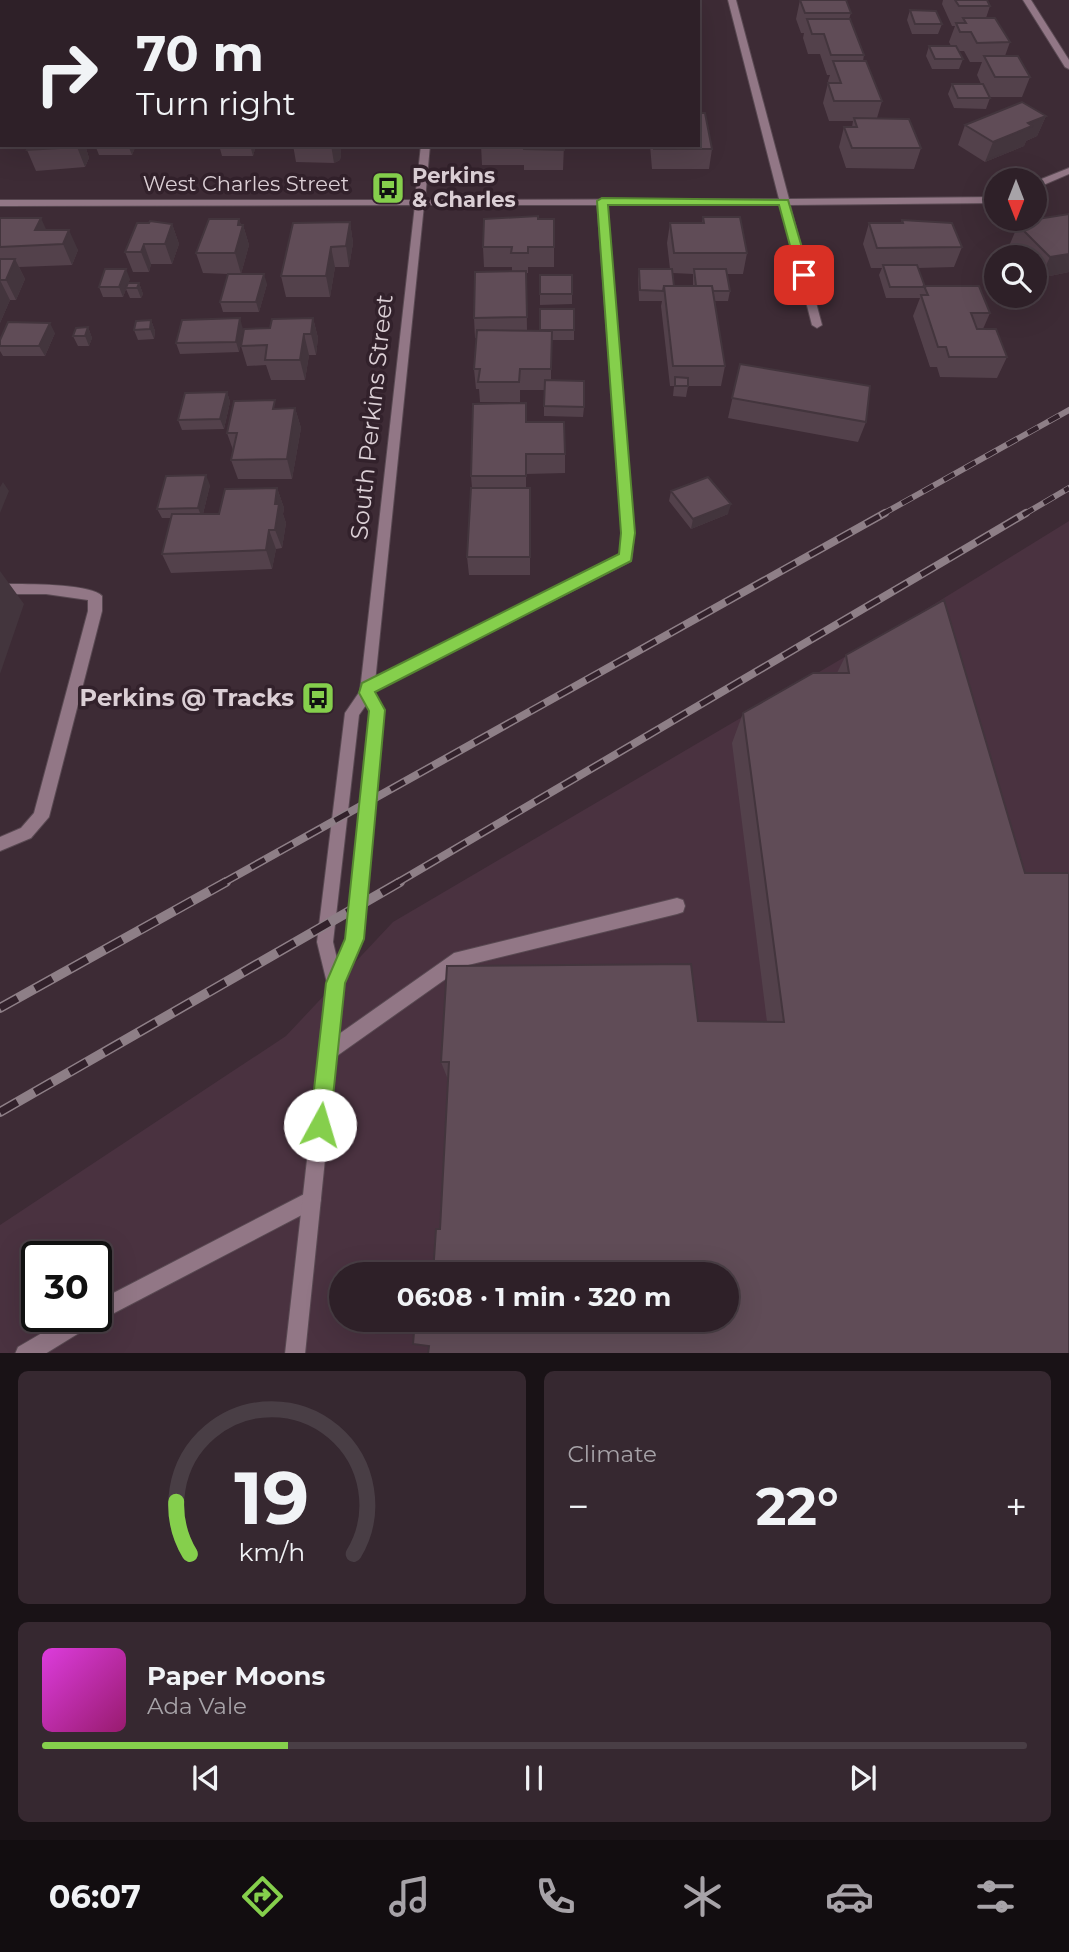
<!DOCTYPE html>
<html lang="en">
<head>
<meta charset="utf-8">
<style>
	body { margin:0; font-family:Montserrat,sans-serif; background:#362830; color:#f1f3f6; height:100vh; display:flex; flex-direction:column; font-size:26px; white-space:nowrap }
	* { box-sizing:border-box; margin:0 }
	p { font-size:23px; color:#a7a3a8 }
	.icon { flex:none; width:38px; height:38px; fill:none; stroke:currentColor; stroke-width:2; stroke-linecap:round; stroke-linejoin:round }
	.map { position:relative; height:1353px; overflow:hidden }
	.sheet { display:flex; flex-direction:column; gap:18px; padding:18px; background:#191216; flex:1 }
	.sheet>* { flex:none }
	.guide { position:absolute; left:0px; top:0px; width:700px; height:147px; box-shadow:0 7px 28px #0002,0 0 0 2px #493e45; background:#2e2028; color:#f1f3f6; overflow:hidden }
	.needle { width:46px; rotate:180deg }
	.controls { position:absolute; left:984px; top:168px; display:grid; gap:14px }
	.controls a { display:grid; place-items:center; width:63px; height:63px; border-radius:50%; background:#2e2028; box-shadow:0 7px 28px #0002,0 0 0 2px #493e45; font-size:35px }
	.speed { position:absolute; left:21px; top:1241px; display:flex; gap:14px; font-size:35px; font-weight:700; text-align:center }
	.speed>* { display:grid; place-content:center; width:91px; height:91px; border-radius:50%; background:#2e2028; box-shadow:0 7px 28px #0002,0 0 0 2px #493e45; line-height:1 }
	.speed .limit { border:4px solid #111; border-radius:10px; background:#fff; color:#111 }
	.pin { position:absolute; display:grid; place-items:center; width:60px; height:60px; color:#fff; margin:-30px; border-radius:14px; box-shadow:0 4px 10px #0006 }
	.me { position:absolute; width:77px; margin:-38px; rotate:6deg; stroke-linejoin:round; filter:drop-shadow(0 0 5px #0008) }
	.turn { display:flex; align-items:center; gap:24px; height:147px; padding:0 21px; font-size:32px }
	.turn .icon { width:91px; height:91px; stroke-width:2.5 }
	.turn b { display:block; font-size:49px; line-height:60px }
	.big { font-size:52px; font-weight:700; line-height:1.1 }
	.sheet .card { flex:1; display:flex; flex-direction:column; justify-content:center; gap:10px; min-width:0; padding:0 24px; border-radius:10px; background:#362830 }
	.sheet .dial { align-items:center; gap:0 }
	.dial svg { height:182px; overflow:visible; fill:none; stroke:#493e45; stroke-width:7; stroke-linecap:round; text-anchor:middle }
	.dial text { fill:#f1f3f6; stroke:none }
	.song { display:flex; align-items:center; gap:21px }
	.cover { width:84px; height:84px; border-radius:10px; background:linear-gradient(135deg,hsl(300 70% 55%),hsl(320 70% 35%)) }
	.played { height:7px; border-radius:4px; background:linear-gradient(90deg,#85cf4c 25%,#493e45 25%) }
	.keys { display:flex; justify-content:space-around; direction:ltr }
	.heat { display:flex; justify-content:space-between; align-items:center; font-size:38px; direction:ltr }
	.sheet .tiles { flex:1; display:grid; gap:18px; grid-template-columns:1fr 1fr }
	.card:last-child { grid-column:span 2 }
	.trip { position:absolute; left:329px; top:1262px; width:410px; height:70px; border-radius:35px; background:#2e2028; box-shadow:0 7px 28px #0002,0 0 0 2px #493e45; font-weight:700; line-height:70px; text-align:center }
	.tabs { display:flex; height:112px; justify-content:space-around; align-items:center; background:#120d10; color:#a7a3a8 }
	.tabs .icon { width:49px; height:49px }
	.tabs .current { color:#85cf4c }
	.tabs b { font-size:32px; color:#f1f3f6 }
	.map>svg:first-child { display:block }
	.built { fill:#4a3240; fill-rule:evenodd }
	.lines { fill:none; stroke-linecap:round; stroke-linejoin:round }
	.service-casing { stroke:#594952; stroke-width:2 }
	.minor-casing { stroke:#594952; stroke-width:2 }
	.service { fill:#927786; fill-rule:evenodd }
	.minor { fill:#927786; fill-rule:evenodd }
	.rail-far2-casing { stroke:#8e7f87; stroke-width:6 }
	.rail-far1-casing { stroke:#8e7f87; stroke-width:8 }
	.rail-casing { stroke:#8e7f87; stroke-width:10 }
	.rail-far2 { stroke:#32212b; stroke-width:4.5; stroke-dasharray:12; stroke-linecap:butt }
	.rail-far1 { stroke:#32212b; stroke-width:5; stroke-dasharray:16; stroke-linecap:butt }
	.rail { stroke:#32212b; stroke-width:7; stroke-dasharray:20; stroke-linecap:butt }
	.wall { fill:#53414b; fill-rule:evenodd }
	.shaded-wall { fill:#43353d }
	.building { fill:#604c57; stroke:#43353d; stroke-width:2 }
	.route { fill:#85cf4c; stroke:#568731; stroke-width:2 }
	.labels { text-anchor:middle; stroke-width:7; stroke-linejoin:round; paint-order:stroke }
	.far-poi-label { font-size:21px; font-weight:bold; fill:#dbcfd5; stroke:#32212b; text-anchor:start }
	.far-street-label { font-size:21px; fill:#dbcfd5; stroke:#32212b }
	.street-label { font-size:24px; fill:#dbcfd5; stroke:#32212b }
	.poi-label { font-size:24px; font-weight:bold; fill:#dbcfd5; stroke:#32212b; text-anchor:end }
</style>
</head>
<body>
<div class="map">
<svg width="1069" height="1354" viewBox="0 0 1069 1354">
	<rect width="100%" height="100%" fill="#3d2b35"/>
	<path class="built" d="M1069,521V1353L0,1354V1225L286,1036L393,922L918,614ZM37,1256H96V1316H37ZM341,1274H726V1320H341Z"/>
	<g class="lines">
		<defs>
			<path id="service" d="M602,198L607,201L634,533L632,557L631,561L373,692H363L361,688L363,684L620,554L622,533L597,201Z
				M0,584C20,584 91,583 102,596V611L49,817L31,838L0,851V837L21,828L34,813L88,611V600L46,594H0Z
				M677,898L683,900L685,906L683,912L677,914L464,966L334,1058L328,1061L322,1058L319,1052L322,1046L454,953Z
				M312,1190L319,1192L321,1199L319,1206L97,1322L45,1354H15L18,1347L71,1316H96V1302Z"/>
			<path id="minor" d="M44,0H52L43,2Z
				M438,0H446L437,2Z
				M728,0H736L789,199L996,197V203L790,205L822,325L817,328L812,325L781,205H424L374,692L384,710L363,939L343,984L305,1354H285L327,983L317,942L345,713L360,691L415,205L0,206V200H415L421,145H430L425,200L779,199ZM366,705L370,711L347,938L337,959L333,942L359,715Z
				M1023,0H1031L1069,60V69L1065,67Z
				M0,81H2L0,89Z
				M1069,168V174L1034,189V182Z"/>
		</defs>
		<use href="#service" class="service-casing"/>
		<use href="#minor" class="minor-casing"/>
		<use href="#service" class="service"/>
		<use href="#minor" class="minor"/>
		<defs>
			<path id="rail-far2" d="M881,515L1069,410
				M1023,515L1069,488"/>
			<path id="rail-far1" d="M223,883L885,513
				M397,883L1026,513"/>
			<path id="rail" d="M0,1008L226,882
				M0,1112L400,882"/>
		</defs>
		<use href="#rail-far2" class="rail-far2-casing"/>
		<use href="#rail-far1" class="rail-far1-casing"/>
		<use href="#rail" class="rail-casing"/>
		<use href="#rail-far2" class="rail-far2"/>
		<use href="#rail-far1" class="rail-far1"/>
		<use href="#rail" class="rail"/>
	</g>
	<path class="wall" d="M99,0H190L189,2H98Z
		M329,0H368V2H329Z
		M800,0L851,13L849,19L864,55L863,61L882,101L877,118L921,148L914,169L846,168L839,147L844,127H852L853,121H829L823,103L828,83H829L828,81L830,75H827L820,54H808L803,38L804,33H801L796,19Z
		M943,0H987L990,6L986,18L1010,42L1005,56L1030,77L1022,97H989L990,98L986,109L954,108L948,94L952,84H981L977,75L982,62H970L964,51H959L963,59L959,69H932L926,56L929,46H951L949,42L955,26H952L942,4Z
		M910,10L942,24L938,34H912L907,20Z
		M1046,116L1037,136L1026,141L1024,146L985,162L958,145L965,125Z
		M85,145L89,158L85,167L36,171L27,150Z
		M95,145H136L132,155H99Z
		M219,145H256L253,156H222Z
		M293,145H340L341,154L340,160L334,163L296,162Z
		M481,145H564L563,170H524V165H482Z
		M650,145H698L712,149L709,169H652Z
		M1069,214V272L1040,278L1034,272V257H1020L1009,246L1018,225L1030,223L1031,220Z
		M703,217L747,253L743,274H727L730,291L728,301H715L725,366L721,386H688L686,397L673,396L674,386H670L661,306L662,301H639L638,279L639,269H670L667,243L670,223H702ZM673,273L693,274V286H674Z
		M0,218L47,230L78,250L72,265L19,267L25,279L16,300H10L0,323Z
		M239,219L241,225H243L249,245L241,274L267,284L259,312H223L220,302L228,274L203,273L196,253Z
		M538,219H554V267H528V273H526L527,330L540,331V309L574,330V340H551V380L584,407L583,417L544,416V390H520V402H480L479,389H476L474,369L477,338H475L474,318L512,271V267H484L483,247Z
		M902,220L962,247L954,267L918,268L924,286L990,313L983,329L1007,357L997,378L940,377L937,367H930L913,316L920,298H886L879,275L882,268H871L863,244L869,223H901Z
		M350,222L353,243L349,267H335L330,297H286L281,276Z
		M172,224L179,244L172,264H151L149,272H133L125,252Z
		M540,275L572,294V304L540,305Z
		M130,279L128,283H139L143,294L141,298H130L126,289L123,297H103L99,287Z
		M313,318L318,338L316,355H309L305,380H271L266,365L247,366L241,346L270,328Z
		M151,320L155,331L154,339L138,340L134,330Z
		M88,327L92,338L89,346H78L73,336Z
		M243,329L239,352L180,354L176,343Z
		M55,333L45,356H3L0,351V340Z
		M740,364L866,422L858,442L728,418Z
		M227,392L230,402L224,429L182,430L178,420Z
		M295,408L301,428L292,479H238L231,460L233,450L227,433L277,409Z
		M526,422L565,454V473L526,474V488H530V575H469L467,557L472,488L471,476Z
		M210,485L203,514H219L277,488L284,508L283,514L286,523L282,548L276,549L272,569L171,573L162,554L171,518H162L157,509Z
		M671,491L728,514L691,529L669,501Z
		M944,600L726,1320L447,1077L441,1062L698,1021L767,1022L732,743L743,713L837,673L846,655Z
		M322,691L320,704H312L309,695Z"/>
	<path class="shaded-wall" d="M1046,116L1037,136L1026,141L1024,146L985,162L993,142L1028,123Z
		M78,145H85L89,158L85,167L77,147Z
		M128,145H136L132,155Z
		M250,145H256L253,156Z
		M331,145H340L341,154L340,160L334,163Z
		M41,218L50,238L35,230Z
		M239,219L242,229L243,225L249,245L241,274L235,253L238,225Z
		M350,222L353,243L349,267L346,246Z
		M172,224L179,244L172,264L165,244Z
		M69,230L78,250L72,265L63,244Z
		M144,244L151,264L149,272L141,252Z
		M331,247L335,267L330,297L326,276Z
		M1069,254V272L1040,278L1050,257Z
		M15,259L25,279L16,300L6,280Z
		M126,269L130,279L123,297L119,287Z
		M264,274L267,284L259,312L256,302Z
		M0,280L10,300L0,323Z
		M139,283L143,294L141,298L137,288Z
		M240,318L243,329L239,352L236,342Z
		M313,318L318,338L316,355L311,334Z
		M151,320L155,331L154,339L150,329Z
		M50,323L55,333L45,356L39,346Z
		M88,327L92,338L89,346L85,336Z
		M304,334L309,355L305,380L300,360Z
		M227,392L230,402L224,429L220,419Z
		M295,408L301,428L292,479L287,459Z
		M206,475L210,485L202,518L198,508Z
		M3,482L9,491L0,513V487Z
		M277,488L284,508L283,514L286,523L282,548L275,530V504Z
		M731,504L728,514L691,529L693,519Z
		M269,530L276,549L272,569L266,550Z
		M0,571L24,604L0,674Z
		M319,682L322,691L320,704L317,695Z"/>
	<path class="building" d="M99,0H148L147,2H98Z
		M494,0H529V2H494Z
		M640,0H672L673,2H640Z
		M800,0H846L851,13H805Z
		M955,0H987L990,6H959Z
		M910,10L936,11L942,24H915Z
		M963,18H995L1010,42L977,43L971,32H960L956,23H966Z
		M807,19H850L864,55H831L824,34H812Z
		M929,46H956L963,59H935Z
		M984,56H1018L1030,77H995Z
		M833,61H866L882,101H834L828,83H841Z
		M952,84H983L990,98H958Z
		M1022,102L1046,116L1028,123L1032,126L993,142L965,125Z
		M698,113H705L712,149H654V145H698Z
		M854,118L909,119L921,148H852L844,127H857Z
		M30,145H78L77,147L27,150Z
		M524,145H564V150L524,149Z
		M1069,214V254L1050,257L1018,225L1034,222L1031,220Z
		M538,216V219H554V247H528V253H511L512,247H483L484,219Z
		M703,217H740L747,253H674L670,223H704Z
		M0,218H41L35,230H69L63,244L0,247Z
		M209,219H239L238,225H243L235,253H196Z
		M902,220L952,223L962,247L877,248L869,223H903Z
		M150,221L172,224L165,244H144L141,252H125L137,223H149Z
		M350,222L346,246L331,247L326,276H281L293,223Z
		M0,259H15L6,280H0Z
		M883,265H917L925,287H890Z
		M105,269H126L119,287H99Z
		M639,269H672L674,286H664L663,291L640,290Z
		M694,269H726L730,291H713L712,286H696Z
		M526,271L527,317L474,318L475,272Z
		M228,274H264L256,302H220Z
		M540,275H572V294H540Z
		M128,283H139L137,288H126Z
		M664,286H712L725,366H673Z
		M924,286H979L990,313H971L977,329H996L1007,357H949L946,347H938L921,295H928Z
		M540,309H574V330H540Z
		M240,318L236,342L176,343L182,320Z
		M313,318L311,334H304L300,360H265L267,345L241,346L244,329L270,328L272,319Z
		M151,320L150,329L134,330L136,321Z
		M8,322L50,323L39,346H0V340Z
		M88,327L85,336H73L76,328Z
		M477,330L552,331L551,369H520L519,382H478L480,369H474Z
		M740,364L870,386L866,422L732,398Z
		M675,377L688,378V386H675Z
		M545,380L584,381V407L544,406Z
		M227,392L220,419L178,420L185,393Z
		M275,400L273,409L295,408L287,459L231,460L237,433H227L234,401Z
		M526,403V422H564L565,454H526V476H471L473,404Z
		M206,475L198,508L157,509L166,476Z
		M708,477L731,504L693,519L671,491Z
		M277,488L275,504H279L275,530H269L266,550L162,554L172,514H219L225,489Z
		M471,488H530V557H467Z
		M944,600L1025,873H1069V1354H428L429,1346L413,1344L415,1320H726V1274H433L436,1229H440L449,1062H441L447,966L691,964L698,1021L784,1022L743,713L813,673H849L846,655Z
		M312,682H319L317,695H309Z"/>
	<path class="route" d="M602,198L788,200L810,275L804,279L798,275L779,205H608L635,533L631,561L375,692L385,710L364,939L345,983L330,1125L327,1132L320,1135L313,1132L310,1125L326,983L345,939L369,711L359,693L362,683L619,554L621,533L597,201Z"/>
	<defs>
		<symbol id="bus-square" viewBox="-11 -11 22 22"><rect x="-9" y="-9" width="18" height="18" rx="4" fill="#85cf4c" stroke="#32212b"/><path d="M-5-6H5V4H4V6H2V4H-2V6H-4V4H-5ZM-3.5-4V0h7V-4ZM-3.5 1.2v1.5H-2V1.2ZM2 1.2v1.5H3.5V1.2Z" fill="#111"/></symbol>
	</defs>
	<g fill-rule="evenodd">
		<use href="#bus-square" x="369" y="169" width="38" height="38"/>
		<use href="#bus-square" x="299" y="679" width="38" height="38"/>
	</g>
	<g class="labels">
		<g class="far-poi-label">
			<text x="412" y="183">Perkins<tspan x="412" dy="24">&amp; Charles</tspan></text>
		</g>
		<g class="far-street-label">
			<text x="246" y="191">West Charles Street</text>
		</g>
		<g class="street-label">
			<text transform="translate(372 417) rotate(-84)" y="8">South Perkins Street</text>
		</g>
		<g class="poi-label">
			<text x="294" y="706">Perkins @ Tracks</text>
		</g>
	</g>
</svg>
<div class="controls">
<a><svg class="needle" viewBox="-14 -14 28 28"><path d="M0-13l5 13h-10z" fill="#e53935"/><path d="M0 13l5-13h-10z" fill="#a7a3a8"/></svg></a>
<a><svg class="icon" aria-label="search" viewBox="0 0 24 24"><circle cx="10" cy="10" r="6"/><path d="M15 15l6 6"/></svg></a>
</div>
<div class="speed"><div class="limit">30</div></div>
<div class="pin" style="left:804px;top:275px;background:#d93025"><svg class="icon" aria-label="arrive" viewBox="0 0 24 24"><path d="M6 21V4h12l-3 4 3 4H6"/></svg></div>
<svg class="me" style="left:320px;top:1125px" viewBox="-20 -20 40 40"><circle r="19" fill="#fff"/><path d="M0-13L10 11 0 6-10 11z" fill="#85cf4c"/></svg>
<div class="trip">06:08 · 1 min · 320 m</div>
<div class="guide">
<div class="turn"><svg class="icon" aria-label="right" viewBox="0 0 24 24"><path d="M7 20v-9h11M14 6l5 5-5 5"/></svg><div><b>70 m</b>Turn right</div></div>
</div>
</div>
<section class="sheet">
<div class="tiles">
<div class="card dial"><svg viewBox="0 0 100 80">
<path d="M14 69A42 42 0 1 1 86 69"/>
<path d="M14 69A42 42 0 0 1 8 46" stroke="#85cf4c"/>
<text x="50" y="56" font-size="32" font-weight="700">19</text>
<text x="50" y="72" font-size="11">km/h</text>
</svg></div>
<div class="card"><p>Climate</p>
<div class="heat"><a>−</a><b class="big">22°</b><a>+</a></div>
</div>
<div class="card">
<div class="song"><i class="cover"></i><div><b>Paper Moons</b><p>Ada Vale</p></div></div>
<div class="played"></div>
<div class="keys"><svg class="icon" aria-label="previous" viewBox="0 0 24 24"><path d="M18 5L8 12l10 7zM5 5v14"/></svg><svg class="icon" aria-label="pause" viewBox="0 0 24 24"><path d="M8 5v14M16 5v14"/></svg><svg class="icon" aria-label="next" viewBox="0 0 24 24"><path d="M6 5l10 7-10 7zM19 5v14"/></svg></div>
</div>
</div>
</section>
<nav class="tabs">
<b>06:07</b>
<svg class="icon current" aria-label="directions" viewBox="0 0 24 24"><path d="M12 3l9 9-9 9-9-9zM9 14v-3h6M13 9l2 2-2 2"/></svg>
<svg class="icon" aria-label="music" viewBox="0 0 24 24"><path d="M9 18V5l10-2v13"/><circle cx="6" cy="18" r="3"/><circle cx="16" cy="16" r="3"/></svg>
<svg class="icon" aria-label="phone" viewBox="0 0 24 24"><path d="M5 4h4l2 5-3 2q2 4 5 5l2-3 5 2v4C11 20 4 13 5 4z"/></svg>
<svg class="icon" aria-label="climate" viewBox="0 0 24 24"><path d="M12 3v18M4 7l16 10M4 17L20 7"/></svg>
<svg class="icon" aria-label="car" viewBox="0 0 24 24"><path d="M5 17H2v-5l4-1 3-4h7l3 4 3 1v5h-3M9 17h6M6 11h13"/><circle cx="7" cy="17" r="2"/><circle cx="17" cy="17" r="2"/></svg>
<svg class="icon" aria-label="filters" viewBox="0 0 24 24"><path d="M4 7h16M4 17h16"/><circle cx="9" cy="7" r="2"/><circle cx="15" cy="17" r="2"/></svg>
</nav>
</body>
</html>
